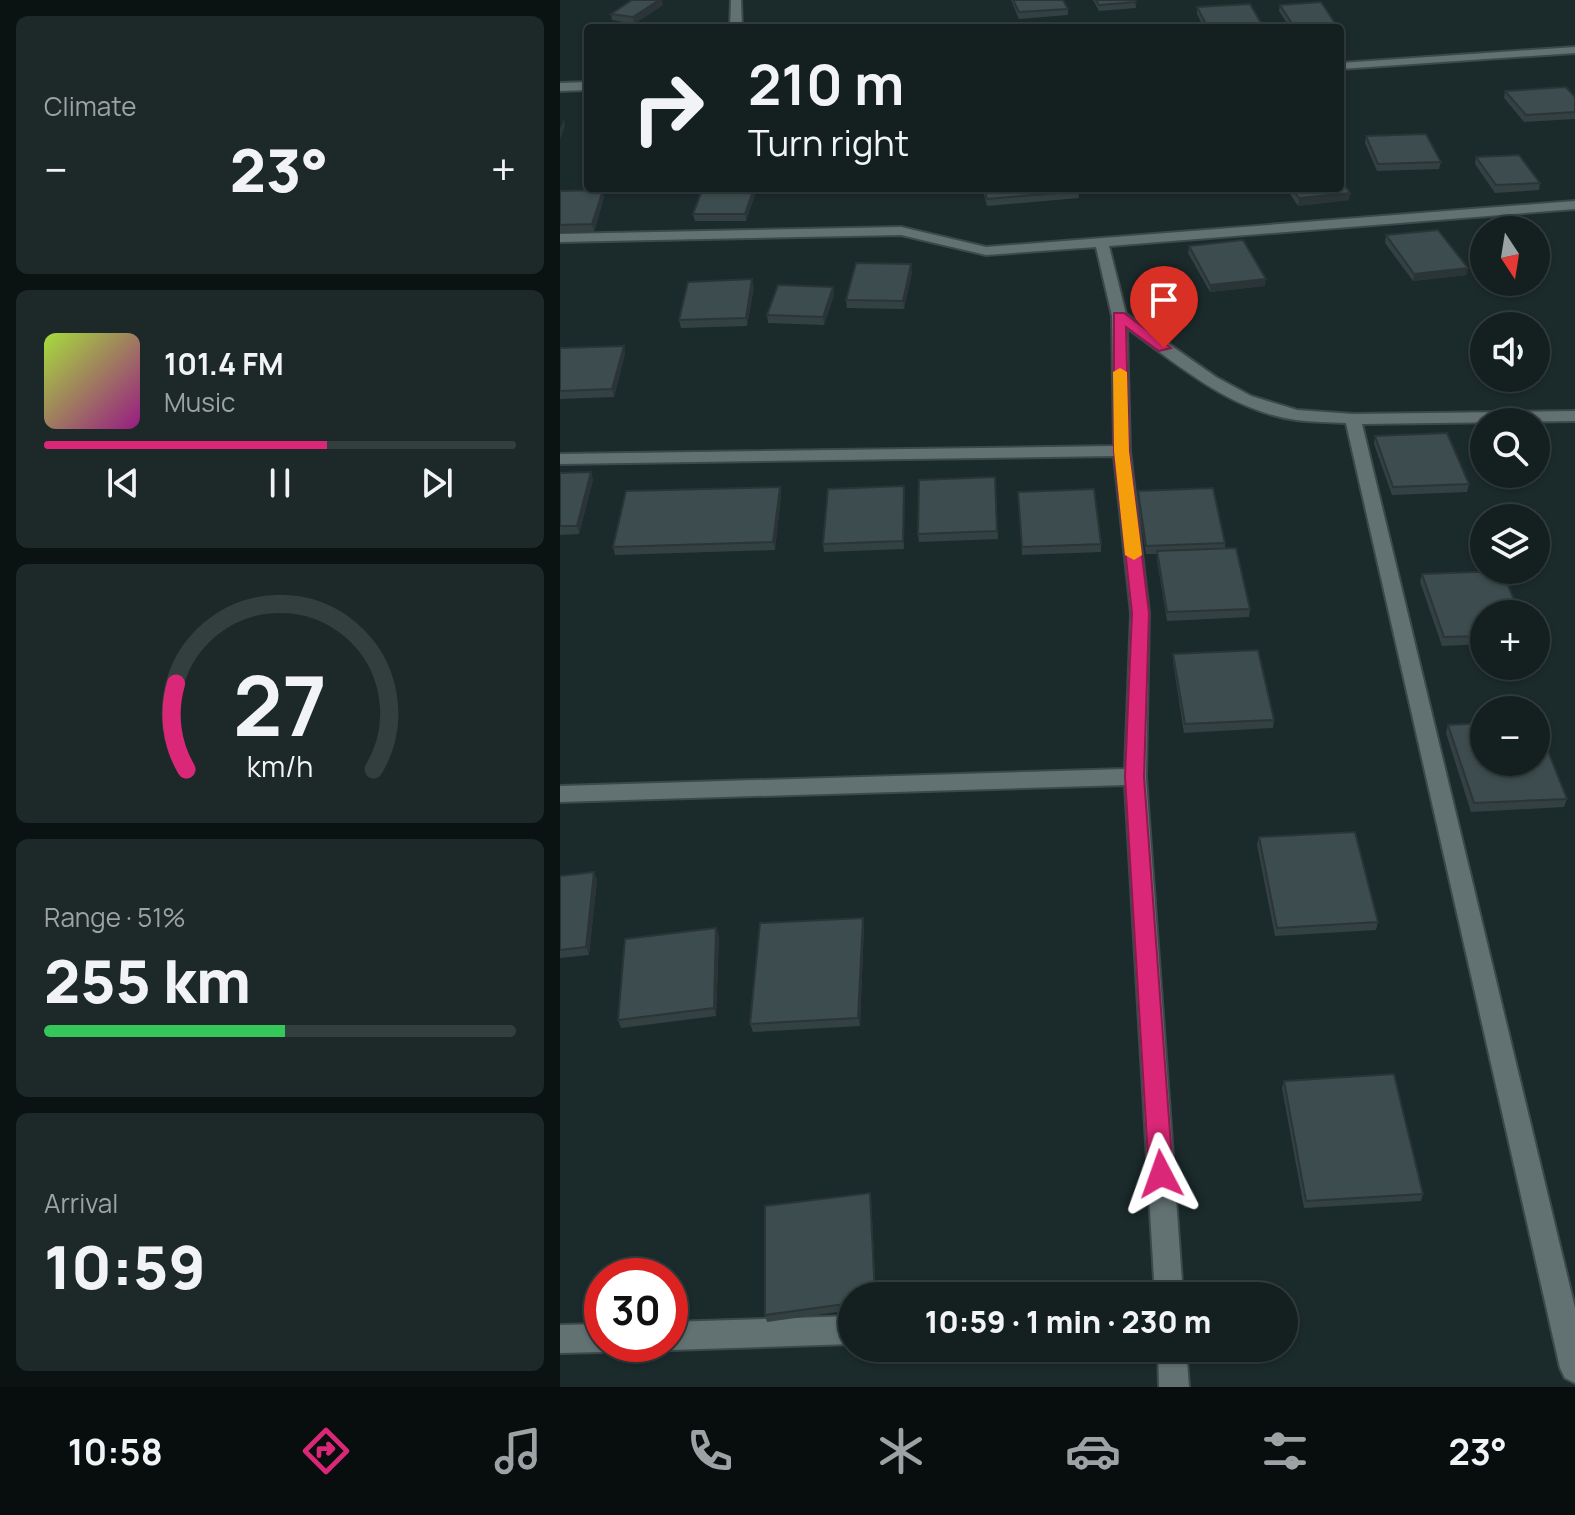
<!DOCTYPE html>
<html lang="en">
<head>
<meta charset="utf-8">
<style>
	body { margin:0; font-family:Manrope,sans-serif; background:#1d2829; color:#f1f3f6; height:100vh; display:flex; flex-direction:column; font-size:30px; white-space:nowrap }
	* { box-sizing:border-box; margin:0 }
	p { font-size:26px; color:#9da3a5 }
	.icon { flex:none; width:44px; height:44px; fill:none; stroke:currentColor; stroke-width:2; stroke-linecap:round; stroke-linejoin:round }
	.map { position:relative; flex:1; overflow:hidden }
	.panel { display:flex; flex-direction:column; gap:16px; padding:16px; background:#0b1212; width:560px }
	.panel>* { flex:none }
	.guide { position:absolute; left:24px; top:24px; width:760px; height:168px; border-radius:8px; box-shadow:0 2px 6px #0004,0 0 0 2px #333e3e; background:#142020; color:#f1f3f6; overflow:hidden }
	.needle { width:52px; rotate:168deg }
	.controls { position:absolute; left:910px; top:216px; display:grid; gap:16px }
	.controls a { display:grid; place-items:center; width:80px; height:80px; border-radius:50%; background:#142020; box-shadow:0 2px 6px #0004,0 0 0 2px #333e3e; font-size:40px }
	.speed { position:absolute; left:24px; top:1258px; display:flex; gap:16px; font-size:40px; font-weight:700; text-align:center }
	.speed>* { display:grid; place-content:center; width:104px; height:104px; border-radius:50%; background:#142020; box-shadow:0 2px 6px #0004,0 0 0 2px #333e3e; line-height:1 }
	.speed .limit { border:12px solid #d22; background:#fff; color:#111 }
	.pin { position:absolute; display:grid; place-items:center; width:68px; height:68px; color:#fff; margin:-82px -34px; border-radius:50% 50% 50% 0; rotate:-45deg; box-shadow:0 0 8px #0007 }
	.pin .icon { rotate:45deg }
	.me { position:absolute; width:88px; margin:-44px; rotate:356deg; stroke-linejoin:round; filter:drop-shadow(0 0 6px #0008) }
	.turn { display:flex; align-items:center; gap:28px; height:168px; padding:0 32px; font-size:36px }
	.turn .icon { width:104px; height:104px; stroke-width:2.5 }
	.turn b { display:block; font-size:56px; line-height:68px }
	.big { font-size:60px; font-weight:800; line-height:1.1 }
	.panel .widget { flex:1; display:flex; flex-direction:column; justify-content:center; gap:12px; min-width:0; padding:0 28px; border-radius:12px; background:#1d2829 }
	.panel .dial { align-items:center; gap:0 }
	.dial svg { height:208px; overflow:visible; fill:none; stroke:#333e3e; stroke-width:7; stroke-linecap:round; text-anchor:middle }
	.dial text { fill:#f1f3f6; stroke:none }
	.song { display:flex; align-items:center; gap:24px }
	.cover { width:96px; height:96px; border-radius:12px; background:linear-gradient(135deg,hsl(80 70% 55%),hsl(310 70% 35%)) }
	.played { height:8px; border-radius:4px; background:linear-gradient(90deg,#db2777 60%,#333e3e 60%) }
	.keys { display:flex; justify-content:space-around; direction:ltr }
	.heat { display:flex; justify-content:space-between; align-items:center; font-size:44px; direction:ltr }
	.charge { height:12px; border-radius:6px; background:linear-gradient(90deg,#34c759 51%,#333e3e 0) }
	.trip { position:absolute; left:278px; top:1282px; width:460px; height:80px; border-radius:40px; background:#142020; box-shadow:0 2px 6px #0004,0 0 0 2px #333e3e; font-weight:800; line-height:80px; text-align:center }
	.tabs { display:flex; height:128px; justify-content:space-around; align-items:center; background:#080d0d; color:#9da3a5 }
	.tabs .icon { width:56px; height:56px }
	.tabs .current { color:#db2777 }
	.tabs b { font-size:36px; color:#f1f3f6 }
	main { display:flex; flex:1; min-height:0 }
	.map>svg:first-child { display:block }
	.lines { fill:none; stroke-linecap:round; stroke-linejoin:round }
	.minor-casing { stroke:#3c4849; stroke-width:4 }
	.minor { fill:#627273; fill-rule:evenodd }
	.wall { fill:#344143 }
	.shaded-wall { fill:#2b3537 }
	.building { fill:#3d4c4e; stroke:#2b3537; stroke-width:2 }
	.route { fill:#db2777; stroke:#8e194d; stroke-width:2 }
	.slow { fill:#f59e0b }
</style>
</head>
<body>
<main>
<section class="panel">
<div class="widget"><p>Climate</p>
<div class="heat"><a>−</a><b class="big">23°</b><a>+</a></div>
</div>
<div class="widget">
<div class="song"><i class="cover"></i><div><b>101.4 FM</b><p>Music</p></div></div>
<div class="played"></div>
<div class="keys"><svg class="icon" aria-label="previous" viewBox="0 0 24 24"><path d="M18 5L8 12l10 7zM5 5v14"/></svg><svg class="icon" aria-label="pause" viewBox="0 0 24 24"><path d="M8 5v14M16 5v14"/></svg><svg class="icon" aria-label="next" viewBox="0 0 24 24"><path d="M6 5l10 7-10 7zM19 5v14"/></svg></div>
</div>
<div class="widget dial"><svg viewBox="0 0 100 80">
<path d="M14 69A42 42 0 1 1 86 69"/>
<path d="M14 69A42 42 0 0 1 10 36" stroke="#db2777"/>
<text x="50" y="56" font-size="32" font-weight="700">27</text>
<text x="50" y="72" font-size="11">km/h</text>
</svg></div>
<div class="widget"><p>Range · 51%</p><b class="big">255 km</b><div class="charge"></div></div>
<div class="widget"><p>Arrival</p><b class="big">10:59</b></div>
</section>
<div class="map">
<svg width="1015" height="1387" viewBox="0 0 1015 1387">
	<rect width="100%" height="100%" fill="#1b2a2b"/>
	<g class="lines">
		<defs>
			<path id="minor" d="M171,0H181L182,28H170Z
				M1015,47V53L780,69V63Z
				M28,82V90L0,91V83Z
				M1015,201V209L549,246L566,314L656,377L691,396L737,410L793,414L1015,411V421L802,424L1015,1308V1383L1005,1378L1000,1368L786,423C769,422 752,422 736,420C671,411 618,365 567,328L570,451L589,613L586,777L623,1296H595L565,785L0,802V786L565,769L571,613L554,456L0,464V454L554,446L552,316L536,247L426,255L341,235L0,242V234L341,227L426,247Z
				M292,1316V1344L110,1350L99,1344H110V1322Z
				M42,1324V1344H54L52,1348L42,1352L0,1353V1325Z
				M598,1348H626L629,1387H599Z"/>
		</defs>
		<use href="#minor" class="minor-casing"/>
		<use href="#minor" class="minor"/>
	</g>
	<path class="wall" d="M451,0H503L508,9V15L459,19Z
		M533,0H575L576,8L539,11Z
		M103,5L74,24L52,20L51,14Z
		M720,5L775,23L774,28H730L719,11Z
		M637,7L704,28H644L637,14Z
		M945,91L1015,97V119L964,122L944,98Z
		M806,136L881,162L879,169L817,171L805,143Z
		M916,157L980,183L979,190L935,193L915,164Z
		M143,188H195L196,192L186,221H135L133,214Z
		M422,188H518L519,198L427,206Z
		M726,188H780L789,200L738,206Z
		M0,191L44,197L34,232L0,233Z
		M826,235L907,275L853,281L825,243Z
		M629,246L705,286L650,292L628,253Z
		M352,272L344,309L287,308L286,300Z
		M194,287L187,326L121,328L119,320Z
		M273,287L274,295L264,325L208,323L207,315Z
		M64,346L65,354L54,397L0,399V348Z
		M815,436L909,484L907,492L832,495L814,444Z
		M31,472L33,480L19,534L0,535V473Z
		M435,477L438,539L359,542L358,534Z
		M344,486V549L264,552L263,544Z
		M220,487L221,495L215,550L55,555L53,547Z
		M578,491L665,543V549L690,609L689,617L607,621L597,560V554H586L577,499Z
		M458,492L541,544V552L462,555Z
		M862,574L924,614V644L882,646L860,582Z
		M613,654L714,720L713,728L624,733L613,662Z
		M888,725L1007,799L1004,807L911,812L886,733Z
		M699,837L818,922L816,930L715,936L697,845Z
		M34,872L37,880L29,955L0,958V876Z
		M303,918L304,926L300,1026L193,1032L190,1024Z
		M156,928L159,936L156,1016L61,1028L58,1020Z
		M724,1081L863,1194L861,1201L744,1208L722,1088Z
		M311,1200L316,1296H292V1310L207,1322L205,1315Z"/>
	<path class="shaded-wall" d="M99,0H102L103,5L74,24L73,17Z
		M4,119L5,126L0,140V128Z
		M194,188H195L196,192L186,221L185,214Z
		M43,190L44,197L34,232L32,224Z
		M790,193L789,200L738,206L739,198Z
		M351,264L352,272L344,309L343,301Z
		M908,268L907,275L853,281L854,274Z
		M192,279L194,287L187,326L186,318Z
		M706,279L705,286L650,292V285Z
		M273,287L274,295L264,325L263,317Z
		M64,346L65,354L54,397L52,389Z
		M31,472L33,480L19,534L17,526Z
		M344,486L345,494L344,549L343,541Z
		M220,487L221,495L215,550L213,542Z
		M34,872L37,880L29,955L26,947Z
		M303,918L304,926L300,1026L298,1018Z
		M156,928L159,936L156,1016L154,1008Z
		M310,1193L311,1200L316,1296H315Z"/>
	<path class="building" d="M72,0H99L73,17L51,14Z
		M453,0H503L508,9L459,12Z
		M536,0H575L576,2L539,5Z
		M761,2L775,23L733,25L720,5Z
		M690,4L704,28H648L637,7Z
		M1006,87L1015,97V112L966,115L945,91Z
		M866,134L881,162L818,164L806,136Z
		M959,155L980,183L936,185L916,157Z
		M780,179L790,193L739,198L732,188H780Z
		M143,188H194L185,214H133Z
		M424,188H518L519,191L427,199Z
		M43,190L32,224L0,225V191Z
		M878,230L908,268L854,274L826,235Z
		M683,240L706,279L650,285L629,246Z
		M296,263L351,264L343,301L286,300Z
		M192,279L186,318L119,320L128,282Z
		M218,285L273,287L263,317L207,315Z
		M64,346L52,389L0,391V348Z
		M887,433L909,484L833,487L815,436Z
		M31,472L17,526H0V473Z
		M435,477L437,531L358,534L359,480Z
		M344,486L343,541L263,544L268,489Z
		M220,487L213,542L53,547L66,491Z
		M653,488L665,543L586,546L578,491Z
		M534,489L541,544L462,547L458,492Z
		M676,548L690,609L607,612L597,551Z
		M942,571L960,614H924V636L884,637L862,574Z
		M698,650L714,720L625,724L613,654Z
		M976,721L1007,799L914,803L888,725L924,723V762H976Z
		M795,832L818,922L717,928L699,837Z
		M34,872L26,947L0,950V876Z
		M303,918L298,1018L190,1024L200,923Z
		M156,928L154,1008L58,1020L65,939Z
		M834,1074L863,1194L746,1201L724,1081Z
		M310,1193L315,1296H292V1303L205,1315V1206Z"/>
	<path class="route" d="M554,313H564L611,348L599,351L566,327L569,451L589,613L584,777L613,1174L609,1182L601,1185L592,1182L589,1174L565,777L572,613L554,451Z"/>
	<path class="slow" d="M560,368L567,372L569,451L582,555L574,560L565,555L554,451L553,372Z"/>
</svg>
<div class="controls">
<a><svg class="needle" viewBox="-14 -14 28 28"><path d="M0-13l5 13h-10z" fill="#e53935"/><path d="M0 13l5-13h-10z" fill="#9da3a5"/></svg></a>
<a><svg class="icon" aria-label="sound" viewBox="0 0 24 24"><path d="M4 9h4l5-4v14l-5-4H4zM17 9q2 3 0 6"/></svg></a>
<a><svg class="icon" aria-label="search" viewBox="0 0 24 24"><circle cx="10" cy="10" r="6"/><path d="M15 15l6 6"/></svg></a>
<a><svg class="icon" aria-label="layers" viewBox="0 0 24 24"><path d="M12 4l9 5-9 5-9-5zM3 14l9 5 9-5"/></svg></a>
<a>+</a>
<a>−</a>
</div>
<div class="speed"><div class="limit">30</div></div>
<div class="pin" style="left:604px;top:348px;background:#d93025"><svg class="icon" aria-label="arrive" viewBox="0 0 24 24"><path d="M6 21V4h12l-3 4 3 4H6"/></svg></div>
<svg class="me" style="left:601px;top:1174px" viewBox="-20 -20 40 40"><path d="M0-17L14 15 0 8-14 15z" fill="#db2777" stroke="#fff" stroke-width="4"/></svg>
<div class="trip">10:59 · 1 min · 230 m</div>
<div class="guide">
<div class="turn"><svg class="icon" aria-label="right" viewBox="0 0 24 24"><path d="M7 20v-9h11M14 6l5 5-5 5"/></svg><div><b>210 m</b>Turn right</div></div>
</div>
</div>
</main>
<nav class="tabs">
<b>10:58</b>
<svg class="icon current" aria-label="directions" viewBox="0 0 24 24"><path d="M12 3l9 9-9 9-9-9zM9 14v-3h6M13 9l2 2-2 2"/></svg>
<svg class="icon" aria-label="music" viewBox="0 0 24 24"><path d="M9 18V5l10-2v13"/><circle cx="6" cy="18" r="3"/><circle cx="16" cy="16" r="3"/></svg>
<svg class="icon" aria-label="phone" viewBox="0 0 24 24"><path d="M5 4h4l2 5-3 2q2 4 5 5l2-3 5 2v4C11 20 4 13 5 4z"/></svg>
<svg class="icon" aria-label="climate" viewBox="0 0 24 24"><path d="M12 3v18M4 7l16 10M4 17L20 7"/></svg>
<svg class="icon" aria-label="car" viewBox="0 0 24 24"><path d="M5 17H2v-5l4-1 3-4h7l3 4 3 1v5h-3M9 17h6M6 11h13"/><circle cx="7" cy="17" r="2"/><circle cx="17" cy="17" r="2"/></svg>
<svg class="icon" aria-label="filters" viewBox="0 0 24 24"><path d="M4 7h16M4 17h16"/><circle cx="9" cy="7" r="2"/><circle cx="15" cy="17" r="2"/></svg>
<b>23°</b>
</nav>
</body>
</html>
